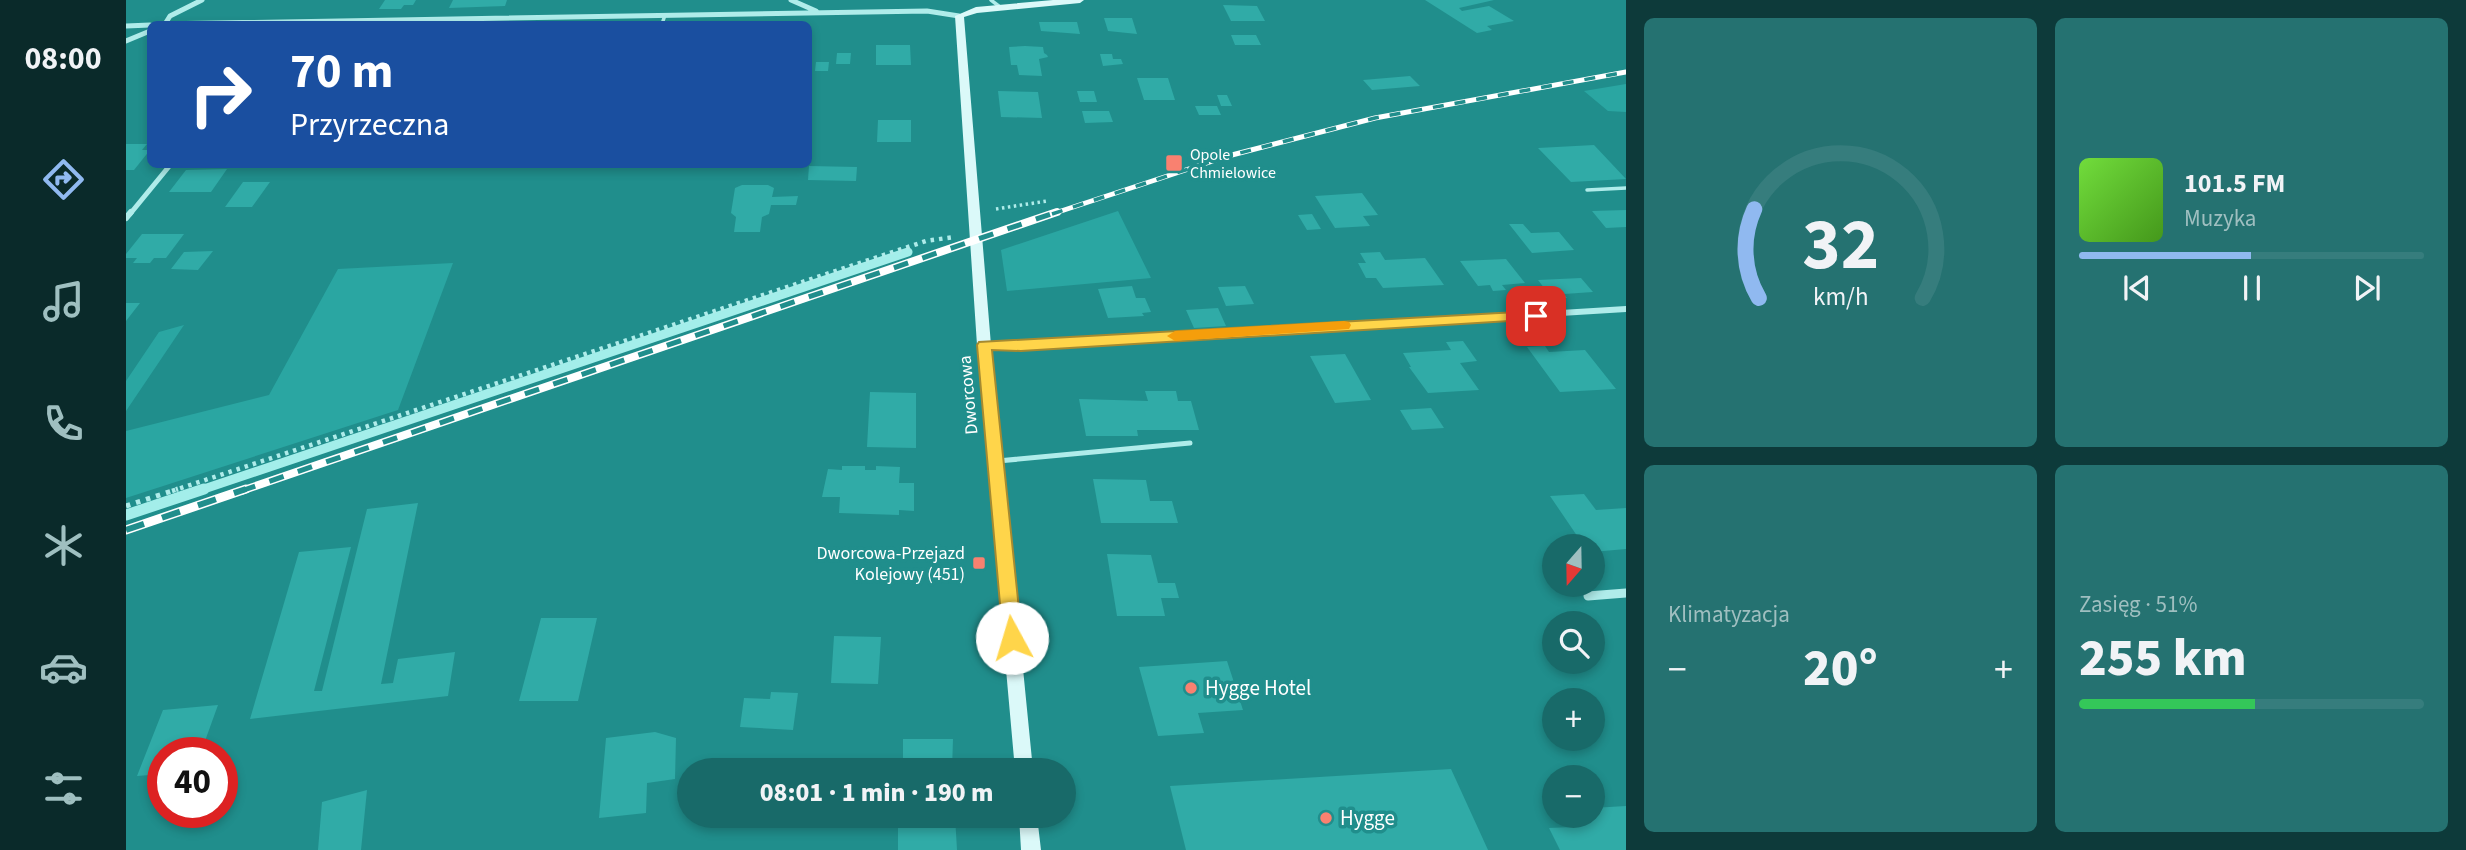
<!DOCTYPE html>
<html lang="pl">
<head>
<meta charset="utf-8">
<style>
	body { margin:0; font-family:"Source Sans 3",sans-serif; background:#257271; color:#f1f3f6; height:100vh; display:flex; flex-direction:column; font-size:26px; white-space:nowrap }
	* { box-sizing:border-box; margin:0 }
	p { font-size:23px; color:#9fbfc0 }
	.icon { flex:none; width:38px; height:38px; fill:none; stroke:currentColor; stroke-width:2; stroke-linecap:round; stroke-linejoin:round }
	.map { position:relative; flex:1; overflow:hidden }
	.details { display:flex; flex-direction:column; gap:18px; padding:18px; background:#0d3a3a; width:840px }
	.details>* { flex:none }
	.top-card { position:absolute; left:21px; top:21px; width:665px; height:147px; border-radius:10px; box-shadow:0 4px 10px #0003; background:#1a4fa0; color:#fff; overflow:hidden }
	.needle { width:46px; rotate:200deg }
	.controls { position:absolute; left:1416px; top:534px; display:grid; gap:14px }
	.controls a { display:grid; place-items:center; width:63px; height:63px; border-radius:50%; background:#186a69; box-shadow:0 4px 10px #0003; font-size:35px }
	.speed { position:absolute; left:21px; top:737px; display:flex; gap:14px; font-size:35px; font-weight:700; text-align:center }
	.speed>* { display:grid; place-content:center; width:91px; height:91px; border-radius:50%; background:#186a69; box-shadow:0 4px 10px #0003; line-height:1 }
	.speed .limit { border:10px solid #d22; background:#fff; color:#111 }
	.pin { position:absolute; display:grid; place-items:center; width:60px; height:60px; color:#fff; margin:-30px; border-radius:14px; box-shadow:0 4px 10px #0006 }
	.me { position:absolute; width:77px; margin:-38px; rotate:354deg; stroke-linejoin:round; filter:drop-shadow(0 0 5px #0008) }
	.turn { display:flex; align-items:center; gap:24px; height:147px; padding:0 28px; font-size:32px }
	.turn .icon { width:91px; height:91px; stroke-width:2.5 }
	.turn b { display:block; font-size:49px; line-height:60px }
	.big { font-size:52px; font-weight:800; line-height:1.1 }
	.details .tile { flex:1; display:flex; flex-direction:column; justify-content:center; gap:10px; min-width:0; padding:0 24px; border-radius:10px; background:#257271 }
	.details .dial { align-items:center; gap:0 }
	.dial svg { height:182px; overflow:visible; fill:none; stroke:#367d7d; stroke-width:7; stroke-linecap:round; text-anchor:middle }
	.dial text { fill:#f1f3f6; stroke:none }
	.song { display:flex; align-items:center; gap:21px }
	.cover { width:84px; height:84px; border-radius:10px; background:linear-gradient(135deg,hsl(100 70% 55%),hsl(100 70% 35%)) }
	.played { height:7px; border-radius:4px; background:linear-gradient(90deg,#90b9f0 50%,#367d7d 50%) }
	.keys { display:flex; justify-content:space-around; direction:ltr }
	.heat { display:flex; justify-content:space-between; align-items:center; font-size:38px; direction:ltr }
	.charge { height:10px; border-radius:5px; background:linear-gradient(90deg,#34c759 51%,#367d7d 0) }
	.details .tiles { flex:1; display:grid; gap:18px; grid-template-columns:repeat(2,1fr) }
	.trip { position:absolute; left:551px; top:758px; width:399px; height:70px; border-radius:35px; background:#186a69; box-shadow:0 4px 10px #0003; font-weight:800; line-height:70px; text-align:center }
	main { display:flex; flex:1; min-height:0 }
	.menu { display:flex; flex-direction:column; width:126px; justify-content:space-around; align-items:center; background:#0a2a2a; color:#9fbfc0 }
	.menu .icon { width:49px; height:49px }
	.menu .on { color:#90b9f0 }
	.menu b { font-size:32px; color:#f1f3f6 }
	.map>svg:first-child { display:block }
	.green { fill:#2aa6a2 }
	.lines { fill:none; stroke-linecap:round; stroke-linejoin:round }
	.stream-far1 { stroke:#a3eeea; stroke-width:9 }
	.stream { stroke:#a3eeea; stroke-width:11 }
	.building { fill:#30aba7 }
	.path-far2 { stroke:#afecea; stroke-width:3.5; stroke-dasharray:2.5 3.5; stroke-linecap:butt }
	.path-far1 { stroke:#afecea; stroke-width:4.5; stroke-dasharray:3.5 5; stroke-linecap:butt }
	.path { stroke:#afecea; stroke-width:5; stroke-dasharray:4.5 6; stroke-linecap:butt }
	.lane-far1 { stroke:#afecea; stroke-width:3.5 }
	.lane { stroke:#afecea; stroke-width:5 }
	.street-far2 { stroke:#afecea; stroke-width:5 }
	.street-far1 { stroke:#afecea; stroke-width:6 }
	.street { stroke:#afecea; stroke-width:9 }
	.secondary { fill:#dbf9f9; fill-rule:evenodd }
	.rail-far2-casing { stroke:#fff; stroke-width:5 }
	.rail-far1-casing { stroke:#fff; stroke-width:8 }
	.rail-casing { stroke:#fff; stroke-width:9 }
	.rail-far2 { stroke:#208e8c; stroke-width:3.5; stroke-dasharray:11; stroke-linecap:butt }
	.rail-far1 { stroke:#208e8c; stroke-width:5; stroke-dasharray:15; stroke-linecap:butt }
	.rail { stroke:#208e8c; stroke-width:6; stroke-dasharray:19; stroke-linecap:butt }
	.route { fill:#ffd54a; stroke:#a68a30; stroke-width:2 }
	.slow { fill:#f59e0b }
	.poi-dot { fill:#f98170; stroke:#208e8c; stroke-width:2.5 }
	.labels { text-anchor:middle; stroke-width:7; stroke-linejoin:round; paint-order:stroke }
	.far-poi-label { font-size:16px; fill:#fff; stroke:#208e8c; text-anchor:start }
	.street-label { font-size:18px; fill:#fff; stroke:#208e8c }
	.poi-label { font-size:18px; fill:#fff; stroke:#208e8c; text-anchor:end }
	.near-poi-label { font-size:21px; fill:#fff; stroke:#208e8c; text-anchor:start }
</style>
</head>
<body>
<main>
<nav class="menu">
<b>08:00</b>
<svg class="icon on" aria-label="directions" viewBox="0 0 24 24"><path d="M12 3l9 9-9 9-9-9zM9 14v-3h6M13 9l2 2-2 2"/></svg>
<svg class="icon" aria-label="music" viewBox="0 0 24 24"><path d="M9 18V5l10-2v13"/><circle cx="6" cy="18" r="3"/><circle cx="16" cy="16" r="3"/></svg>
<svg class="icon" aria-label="phone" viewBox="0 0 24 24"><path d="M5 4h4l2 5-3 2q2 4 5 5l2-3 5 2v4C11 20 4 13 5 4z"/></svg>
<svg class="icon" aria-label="climate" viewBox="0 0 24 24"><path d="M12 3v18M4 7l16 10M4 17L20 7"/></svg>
<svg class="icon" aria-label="car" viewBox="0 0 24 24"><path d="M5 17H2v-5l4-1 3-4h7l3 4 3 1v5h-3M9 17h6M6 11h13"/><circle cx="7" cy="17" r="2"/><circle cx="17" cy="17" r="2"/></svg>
<svg class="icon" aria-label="filters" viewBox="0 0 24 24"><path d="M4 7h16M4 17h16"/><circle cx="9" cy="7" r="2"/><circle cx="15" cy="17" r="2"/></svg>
</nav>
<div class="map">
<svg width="1500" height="850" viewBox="0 0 1500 850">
	<rect width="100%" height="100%" fill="#208e8c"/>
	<path class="green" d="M1500,84V112L1482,111L1458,91Z
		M992,211L1025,278L881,291L875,250Z
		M327,263L272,410L0,498V431L143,395L212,269Z
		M58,325L0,411V381L33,332Z"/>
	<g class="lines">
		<path class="stream-far1" d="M72,491L782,252"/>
		<path class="stream" d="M0,515L78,489"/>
	</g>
	<path class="building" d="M259,0H290L287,5H278L275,9H253Z
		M327,0H381L379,6L323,8Z
		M1299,0H1368L1333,8L1336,11L1363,6L1388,21L1361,26L1366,30L1351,33Z
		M1097,5L1131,6L1139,21H1105Z
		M978,18H1006L1011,34L982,31Z
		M913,22H951L954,34L915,31Z
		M1105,35H1130L1135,45H1109Z
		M750,45H784L785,65H750Z
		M899,46L917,47L918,53L921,55L922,57L913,59L916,76L893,75L891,65H885L883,47Z
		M711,53H725L724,64H710Z
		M974,54H986L987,59H995L997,64L977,66Z
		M690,62H703L702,71H689Z
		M1284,76L1294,86L1246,90L1237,80Z
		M1011,78H1042L1049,100H1018Z
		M872,91L912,92L916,118L875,117Z
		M951,91H968L971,102H954Z
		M1091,95H1101L1106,106H1095Z
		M1069,106H1091L1095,115H1073Z
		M956,111H983L987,122L959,123Z
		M752,120H785V142H751Z
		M0,144H21L16,150H24L8,170H0Z
		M1468,145L1500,179L1445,182L1412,148Z
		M683,166L731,167L730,181L682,180Z
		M101,169L85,192H43L60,170Z
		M117,182H144L126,207H99Z
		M616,185H642L648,188L646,197L672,196L670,205H645L643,214L636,217L634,232H608L610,217L605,213L609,188Z
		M1236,193L1252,215L1237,216L1244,226L1209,228L1189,196Z
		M1500,210V227L1480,228L1466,211Z
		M1186,214L1195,229L1181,230L1172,215Z
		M1383,224H1397L1405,233L1433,232L1448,250L1406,253Z
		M16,234H58L40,258H28L24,263H7L11,258H0V254Z
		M87,251L72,270L45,269L58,252Z
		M1254,252L1259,260L1299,258L1318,285L1257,288L1250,278H1240L1232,263H1240L1234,253Z
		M1380,259L1399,283L1376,285L1380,290L1367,291L1364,285L1352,286L1334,261Z
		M1455,278L1467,292L1438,294L1441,298H1426L1412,280Z
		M1006,286L1010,298H1019L1025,312L1016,313L1018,316L982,318L972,289Z
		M1119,286L1128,304L1100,306L1092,287Z
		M0,303H14L0,321Z
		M1092,308L1100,326L1068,328L1060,310Z
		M1337,341L1351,361L1334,363L1353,390L1302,393L1283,367H1285L1277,353L1325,350L1320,342Z
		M1419,346L1423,352L1459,350L1490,389L1434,392L1401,347Z
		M1219,354L1245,400L1209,403L1184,356Z
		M1019,391H1050L1052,401H1065L1073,430H1011L1012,436H960L953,399L1022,401Z
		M744,392L790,393V448L741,447Z
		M1305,408L1318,428L1286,430L1274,410Z
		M716,466H739V470H750V466L774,467L773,483H788V511L773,510V515L713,513L714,497H696L702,469L716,470Z
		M967,479L1020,480L1024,501H1046L1052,523H975Z
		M1458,494L1470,510L1500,508V549L1466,552V546H1458L1424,496Z
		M292,503L255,684L267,683L272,659L329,652L322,696L124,719L173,552L225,547L188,691H196L241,509Z
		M981,554L1025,555L1032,583H1049L1053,598H1035L1039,616H991Z
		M415,618H471L452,701H393Z
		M708,636L755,637L752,684L705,683Z
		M1101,661L1117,710L1072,713L1078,733L1032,736L1013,667Z
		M645,692L672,693L667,730L614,727L618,698L644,699Z
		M92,705L75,752H37V774L11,776L37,710Z
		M529,732L550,738L549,779L521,783L520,813L473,818L480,738Z
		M777,739H827L826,770H777Z
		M1325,769L1362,850H1060L1044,786Z
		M241,790L235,850H192L196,802Z
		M1500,806V850H1434L1423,828L1447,827L1441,816H1466V808Z
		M772,816H829L831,850H772Z"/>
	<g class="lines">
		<path class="path-far2" d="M870,209L921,201"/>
		<path class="path-far1" d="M46,491L800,241L828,237"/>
		<path class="path" d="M0,506L52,489"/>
		<path class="lane-far1" d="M865,0L874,7
			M536,24L539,15
			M1461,190L1500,188"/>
		<path class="lane" d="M872,461L1064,443"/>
		<path class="street-far2" d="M665,0L690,11
			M32,24L801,11L833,16
			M39,24L44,16L76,0
			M0,26L24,25
			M0,41L24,31
			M4,214L45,164"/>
		<path class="street-far1" d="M0,218L5,212
			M858,345L895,346L1500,309"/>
		<path class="street" d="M1462,596L1500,593"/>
		<path class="secondary" d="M927,0H958L954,3L851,13L838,17L865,345L907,770H889L851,345L829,16L850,7Z
			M893,816H911L915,850H895Z"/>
		<defs>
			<path id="rail-far2" d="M926,214L1102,156L1249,118L1500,72"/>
			<path id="rail-far1" d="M115,491L931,212"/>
			<path id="rail" d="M0,530L120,489"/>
		</defs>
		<use href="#rail-far2" class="rail-far2-casing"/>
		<use href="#rail-far1" class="rail-far1-casing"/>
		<use href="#rail" class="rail-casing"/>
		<use href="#rail-far2" class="rail-far2"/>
		<use href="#rail-far1" class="rail-far1"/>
		<use href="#rail" class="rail"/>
	</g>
	<path class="route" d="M1410,311L1415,313L1417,316L1415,319L895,351L866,350L896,638L893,644L886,647L880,644L877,638L851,345L853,342Z"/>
	<path class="slow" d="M1218,321L1223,322L1225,325L1223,329L1049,341L1041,336L1049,331Z"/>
	<g class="poi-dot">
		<rect x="1039" y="154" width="18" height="18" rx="3.5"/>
		<rect x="846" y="556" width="14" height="14" rx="3.5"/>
		<circle cx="1065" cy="688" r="7"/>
		<circle cx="1200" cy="818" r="7"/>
	</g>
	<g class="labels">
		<g class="far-poi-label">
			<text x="1064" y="160">Opole<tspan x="1064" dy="18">Chmielowice</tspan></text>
		</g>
		<g class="street-label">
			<text transform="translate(842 395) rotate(-95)" y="6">Dworcowa</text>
		</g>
		<g class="poi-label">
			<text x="839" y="559">Dworcowa-Przejazd<tspan x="839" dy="21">Kolejowy (451)</tspan></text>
		</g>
		<g class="near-poi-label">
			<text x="1079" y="695">Hygge Hotel</text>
			<text x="1214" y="825">Hygge</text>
		</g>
	</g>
</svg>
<div class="controls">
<a><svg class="needle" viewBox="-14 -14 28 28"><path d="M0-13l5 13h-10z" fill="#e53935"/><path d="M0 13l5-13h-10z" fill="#9fbfc0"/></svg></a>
<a><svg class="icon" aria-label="search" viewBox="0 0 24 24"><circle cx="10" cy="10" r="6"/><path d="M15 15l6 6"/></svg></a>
<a>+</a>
<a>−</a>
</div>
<div class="speed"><div class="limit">40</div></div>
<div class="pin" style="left:1410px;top:316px;background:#d93025"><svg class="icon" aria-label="arrive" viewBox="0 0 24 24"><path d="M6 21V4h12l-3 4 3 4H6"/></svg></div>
<svg class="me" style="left:886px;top:638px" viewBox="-20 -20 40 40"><circle r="19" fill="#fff"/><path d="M0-13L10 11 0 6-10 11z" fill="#ffd54a"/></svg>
<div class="trip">08:01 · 1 min · 190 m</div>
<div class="top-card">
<div class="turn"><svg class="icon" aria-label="right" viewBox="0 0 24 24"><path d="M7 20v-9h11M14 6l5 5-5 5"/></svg><div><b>70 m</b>Przyrzeczna</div></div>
</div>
</div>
<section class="details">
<div class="tiles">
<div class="tile dial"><svg viewBox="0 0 100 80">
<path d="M14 69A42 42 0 1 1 86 69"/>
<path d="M14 69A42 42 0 0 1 12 30" stroke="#90b9f0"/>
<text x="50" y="56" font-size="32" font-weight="700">32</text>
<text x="50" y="72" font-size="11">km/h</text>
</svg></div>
<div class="tile">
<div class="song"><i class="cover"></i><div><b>101.5 FM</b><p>Muzyka</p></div></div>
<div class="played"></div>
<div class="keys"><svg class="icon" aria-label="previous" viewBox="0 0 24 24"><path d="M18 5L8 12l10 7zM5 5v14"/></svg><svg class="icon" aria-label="pause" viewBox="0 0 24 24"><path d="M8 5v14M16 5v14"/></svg><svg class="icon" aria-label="next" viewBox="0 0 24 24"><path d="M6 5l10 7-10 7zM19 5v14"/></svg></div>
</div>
<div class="tile"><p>Klimatyzacja</p>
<div class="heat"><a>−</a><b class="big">20°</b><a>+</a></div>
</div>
<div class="tile"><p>Zasięg · 51%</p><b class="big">255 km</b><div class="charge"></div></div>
</div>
</section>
</main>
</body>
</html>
